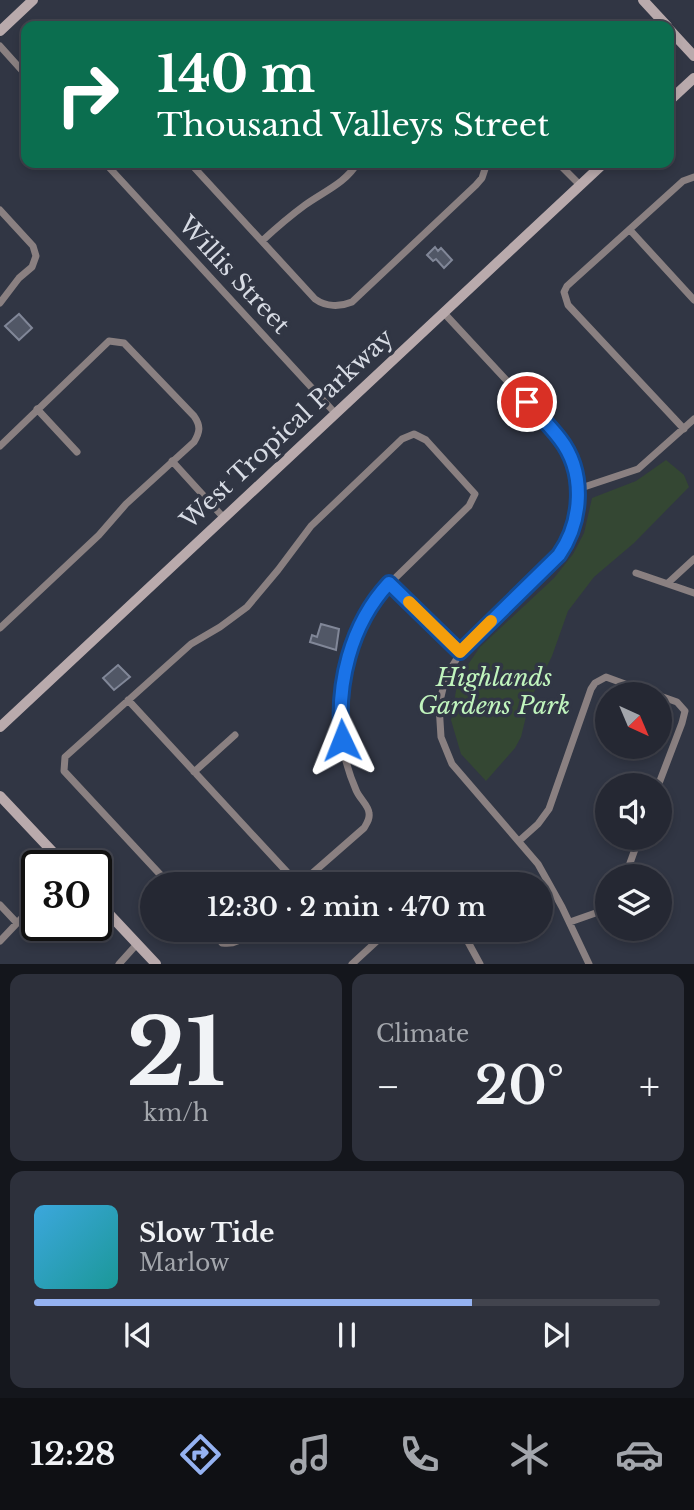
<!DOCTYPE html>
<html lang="en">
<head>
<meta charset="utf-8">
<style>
	body { margin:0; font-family:"Libre Baskerville",serif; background:#2d303b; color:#f1f3f6; height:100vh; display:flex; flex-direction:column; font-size:26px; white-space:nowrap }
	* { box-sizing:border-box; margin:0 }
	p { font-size:23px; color:#a3a6ac }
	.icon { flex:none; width:38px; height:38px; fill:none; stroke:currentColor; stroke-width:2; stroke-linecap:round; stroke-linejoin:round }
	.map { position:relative; height:964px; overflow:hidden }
	.side { display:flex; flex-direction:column; gap:10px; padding:10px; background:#14161c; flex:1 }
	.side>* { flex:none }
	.hud { position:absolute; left:21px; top:21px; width:653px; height:147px; border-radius:14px; box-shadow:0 4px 10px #0003,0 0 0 2px #42444e; background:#0b6e4f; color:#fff; overflow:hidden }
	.needle { width:46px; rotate:136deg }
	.tools { position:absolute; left:595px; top:682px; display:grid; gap:14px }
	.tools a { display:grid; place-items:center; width:77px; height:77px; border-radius:50%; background:#252833; box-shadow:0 4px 10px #0003,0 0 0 2px #42444e; font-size:35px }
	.speed { position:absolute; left:21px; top:850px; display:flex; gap:14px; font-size:35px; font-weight:700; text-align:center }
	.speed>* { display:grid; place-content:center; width:91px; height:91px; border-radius:50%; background:#252833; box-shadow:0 4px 10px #0003,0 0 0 2px #42444e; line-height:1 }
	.speed .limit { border:4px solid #111; border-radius:10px; background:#fff; color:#111 }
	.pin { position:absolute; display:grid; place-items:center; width:60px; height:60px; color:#fff; margin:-30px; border:4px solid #fff; border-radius:50%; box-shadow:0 2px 7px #0007 }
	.me { position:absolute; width:77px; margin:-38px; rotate:358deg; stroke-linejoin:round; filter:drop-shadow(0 0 5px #0008) }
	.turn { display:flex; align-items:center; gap:24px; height:147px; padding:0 21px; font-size:32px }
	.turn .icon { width:91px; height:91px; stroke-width:2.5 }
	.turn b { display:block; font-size:49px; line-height:60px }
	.big { font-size:52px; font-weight:600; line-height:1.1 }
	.side .tile { flex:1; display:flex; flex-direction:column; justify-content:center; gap:10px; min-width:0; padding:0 24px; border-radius:14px; background:#2d303b }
	.side .dial { align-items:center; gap:0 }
	.dial b { font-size:91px; line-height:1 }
	.song { display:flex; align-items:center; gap:21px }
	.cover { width:84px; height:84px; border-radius:10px; background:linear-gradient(135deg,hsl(200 70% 55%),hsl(180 70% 35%)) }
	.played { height:7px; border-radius:4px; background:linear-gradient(90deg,#95b2f1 70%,#42444e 70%) }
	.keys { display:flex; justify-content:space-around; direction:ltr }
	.heat { display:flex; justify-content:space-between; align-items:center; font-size:38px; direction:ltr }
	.side .tiles { flex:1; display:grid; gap:10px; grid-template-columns:1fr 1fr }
	.tile:last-child { grid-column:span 2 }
	.trip { position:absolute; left:140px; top:872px; width:413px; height:70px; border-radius:35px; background:#252833; box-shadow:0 4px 10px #0003,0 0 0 2px #42444e; font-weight:600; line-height:70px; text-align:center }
	.tab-bar { display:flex; height:112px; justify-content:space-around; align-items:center; background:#0f1014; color:#a3a6ac }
	.tab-bar .icon { width:49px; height:49px }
	.tab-bar .active { color:#95b2f1 }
	.tab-bar b { font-size:32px; color:#f1f3f6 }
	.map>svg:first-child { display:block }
	.green { fill:#344733 }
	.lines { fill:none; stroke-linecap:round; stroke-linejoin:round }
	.stream { stroke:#3c5c79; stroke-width:2.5 }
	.building { fill:#515766; stroke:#818798; stroke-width:2 }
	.street { stroke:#8a8081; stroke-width:7 }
	.secondary { stroke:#b9aaac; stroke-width:10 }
	.route-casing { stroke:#114b97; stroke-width:18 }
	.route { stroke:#1a73e8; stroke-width:12 }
	.slow { stroke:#f59e0b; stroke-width:12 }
	.labels { text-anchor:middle; stroke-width:7; stroke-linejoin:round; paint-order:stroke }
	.street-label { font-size:24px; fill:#d7dbe4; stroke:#313644 }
	.park-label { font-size:24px; font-style:italic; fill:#c0f4bd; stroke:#313644 }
</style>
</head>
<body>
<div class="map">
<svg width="694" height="964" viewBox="0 0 694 964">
	<rect width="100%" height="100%" fill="#313644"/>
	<path class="green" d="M666,460L684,475L689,487L634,543L594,577L568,611L552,656L530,700L521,737L515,748L486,781L461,754L451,720L458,679L480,647L554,578L573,554L584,533L592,498L636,481Z"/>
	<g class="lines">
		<path class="stream" d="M45,23L88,26"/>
	</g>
	<path class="building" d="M435,247L438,251L441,248L452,260L444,268L436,259L433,261L427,255Z
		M19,314L32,328L19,340L5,326Z
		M321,624L339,629L336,650L310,642L312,635L317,637Z
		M118,665L130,677L114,690L103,678Z"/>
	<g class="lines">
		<path class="street" d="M0,46L26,75
			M105,163L335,413
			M190,163L315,299C326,307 340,307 352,302L476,185L482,178L487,163
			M558,163L580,185
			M0,210L33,246L36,256L32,267L19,278L0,303
			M630,230L694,300
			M262,241C276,228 290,216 305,205C323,192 347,182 357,163
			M443,312L561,439L577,479L576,518L565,546L551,564L466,644L446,676L439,705L441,737L452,764L538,864L562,907L589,964
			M37,409L77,452
			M684,429L568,305L564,292L567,286L683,181L694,177
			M0,446L109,341L124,343L194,416C201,426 200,432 194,442L126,504L99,535L0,628
			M172,461L223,517
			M578,489L638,469L694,419
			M636,573L694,593
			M389,583L460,652
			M668,583L694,559
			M128,700L298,884
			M194,772L235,735
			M658,786L682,723L685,711L677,702L660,696
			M519,841L538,824L549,809L591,689L595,683L606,677L655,695
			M625,877L639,838
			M169,884L64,771L65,757L191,644L220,627L247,607L278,570L311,526L402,439L414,434L426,440L475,494L469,506L385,588C351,629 334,686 341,739C344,756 349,774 356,790C359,798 369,806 369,813C370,819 367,823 364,828L300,884
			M0,905L17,923
			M570,922L607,909
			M212,929L222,943C237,945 241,939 251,929
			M461,929L480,964
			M0,941L37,902
			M119,964L137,944
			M352,964L390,929"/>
		<path class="secondary" d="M643,0L667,26
			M668,28L694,56
			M0,31L33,0
			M668,102L694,78
			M0,727L604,163
			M0,796L66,866
			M96,900L156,964"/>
	</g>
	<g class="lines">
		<defs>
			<path id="route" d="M342,740C336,685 350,625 389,583L460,652L559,555C582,522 586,473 560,439C550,426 538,414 527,402"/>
		</defs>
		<use href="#route" class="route-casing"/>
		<use href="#route" class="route"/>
		<path class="slow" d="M409,602L460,652L491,621"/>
	</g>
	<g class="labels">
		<g class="street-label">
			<text transform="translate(234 275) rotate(47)" y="8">Willis Street</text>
			<text transform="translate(287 429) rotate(-43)" y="8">West Tropical Parkway</text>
		</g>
		<g class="park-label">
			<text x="494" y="686">Highlands<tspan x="494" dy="28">Gardens Park</tspan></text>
		</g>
	</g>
</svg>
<div class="tools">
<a><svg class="needle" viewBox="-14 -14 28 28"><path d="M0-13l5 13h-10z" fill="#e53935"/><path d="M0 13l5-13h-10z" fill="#a3a6ac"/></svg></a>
<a><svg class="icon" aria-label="sound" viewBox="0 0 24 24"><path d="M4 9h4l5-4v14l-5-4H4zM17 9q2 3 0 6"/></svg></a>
<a><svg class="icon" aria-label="layers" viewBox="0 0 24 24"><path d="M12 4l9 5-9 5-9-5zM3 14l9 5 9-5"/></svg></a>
</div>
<div class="speed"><div class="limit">30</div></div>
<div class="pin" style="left:527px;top:402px;background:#d93025"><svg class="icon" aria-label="arrive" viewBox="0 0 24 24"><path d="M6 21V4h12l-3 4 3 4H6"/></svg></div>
<svg class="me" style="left:342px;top:740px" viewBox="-20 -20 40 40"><path d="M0-17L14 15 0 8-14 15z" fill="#1a73e8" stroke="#fff" stroke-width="4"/></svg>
<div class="trip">12:30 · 2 min · 470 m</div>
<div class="hud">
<div class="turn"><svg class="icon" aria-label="right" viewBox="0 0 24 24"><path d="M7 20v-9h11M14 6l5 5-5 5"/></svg><div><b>140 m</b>Thousand Valleys Street</div></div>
</div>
</div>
<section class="side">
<div class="tiles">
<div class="tile dial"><b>21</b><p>km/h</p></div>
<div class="tile"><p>Climate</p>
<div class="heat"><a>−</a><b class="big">20°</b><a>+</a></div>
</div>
<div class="tile">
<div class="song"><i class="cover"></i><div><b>Slow Tide</b><p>Marlow</p></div></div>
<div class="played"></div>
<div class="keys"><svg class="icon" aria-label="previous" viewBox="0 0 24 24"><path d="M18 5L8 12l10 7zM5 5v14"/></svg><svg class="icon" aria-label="pause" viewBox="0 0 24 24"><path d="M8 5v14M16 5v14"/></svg><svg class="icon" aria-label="next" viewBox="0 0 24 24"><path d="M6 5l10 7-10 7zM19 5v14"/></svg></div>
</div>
</div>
</section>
<nav class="tab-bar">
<b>12:28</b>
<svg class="icon active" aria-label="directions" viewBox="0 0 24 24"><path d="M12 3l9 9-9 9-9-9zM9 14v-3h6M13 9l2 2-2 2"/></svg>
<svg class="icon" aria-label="music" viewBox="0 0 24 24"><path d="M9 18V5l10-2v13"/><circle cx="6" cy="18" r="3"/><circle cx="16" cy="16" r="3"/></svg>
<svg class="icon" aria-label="phone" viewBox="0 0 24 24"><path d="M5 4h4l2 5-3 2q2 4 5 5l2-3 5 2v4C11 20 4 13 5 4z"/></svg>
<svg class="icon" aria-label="climate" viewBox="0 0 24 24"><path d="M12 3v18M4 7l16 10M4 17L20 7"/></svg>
<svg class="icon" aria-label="car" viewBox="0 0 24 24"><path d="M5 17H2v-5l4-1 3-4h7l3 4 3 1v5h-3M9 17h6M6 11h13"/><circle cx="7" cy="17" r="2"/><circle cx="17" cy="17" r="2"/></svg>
</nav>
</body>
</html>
